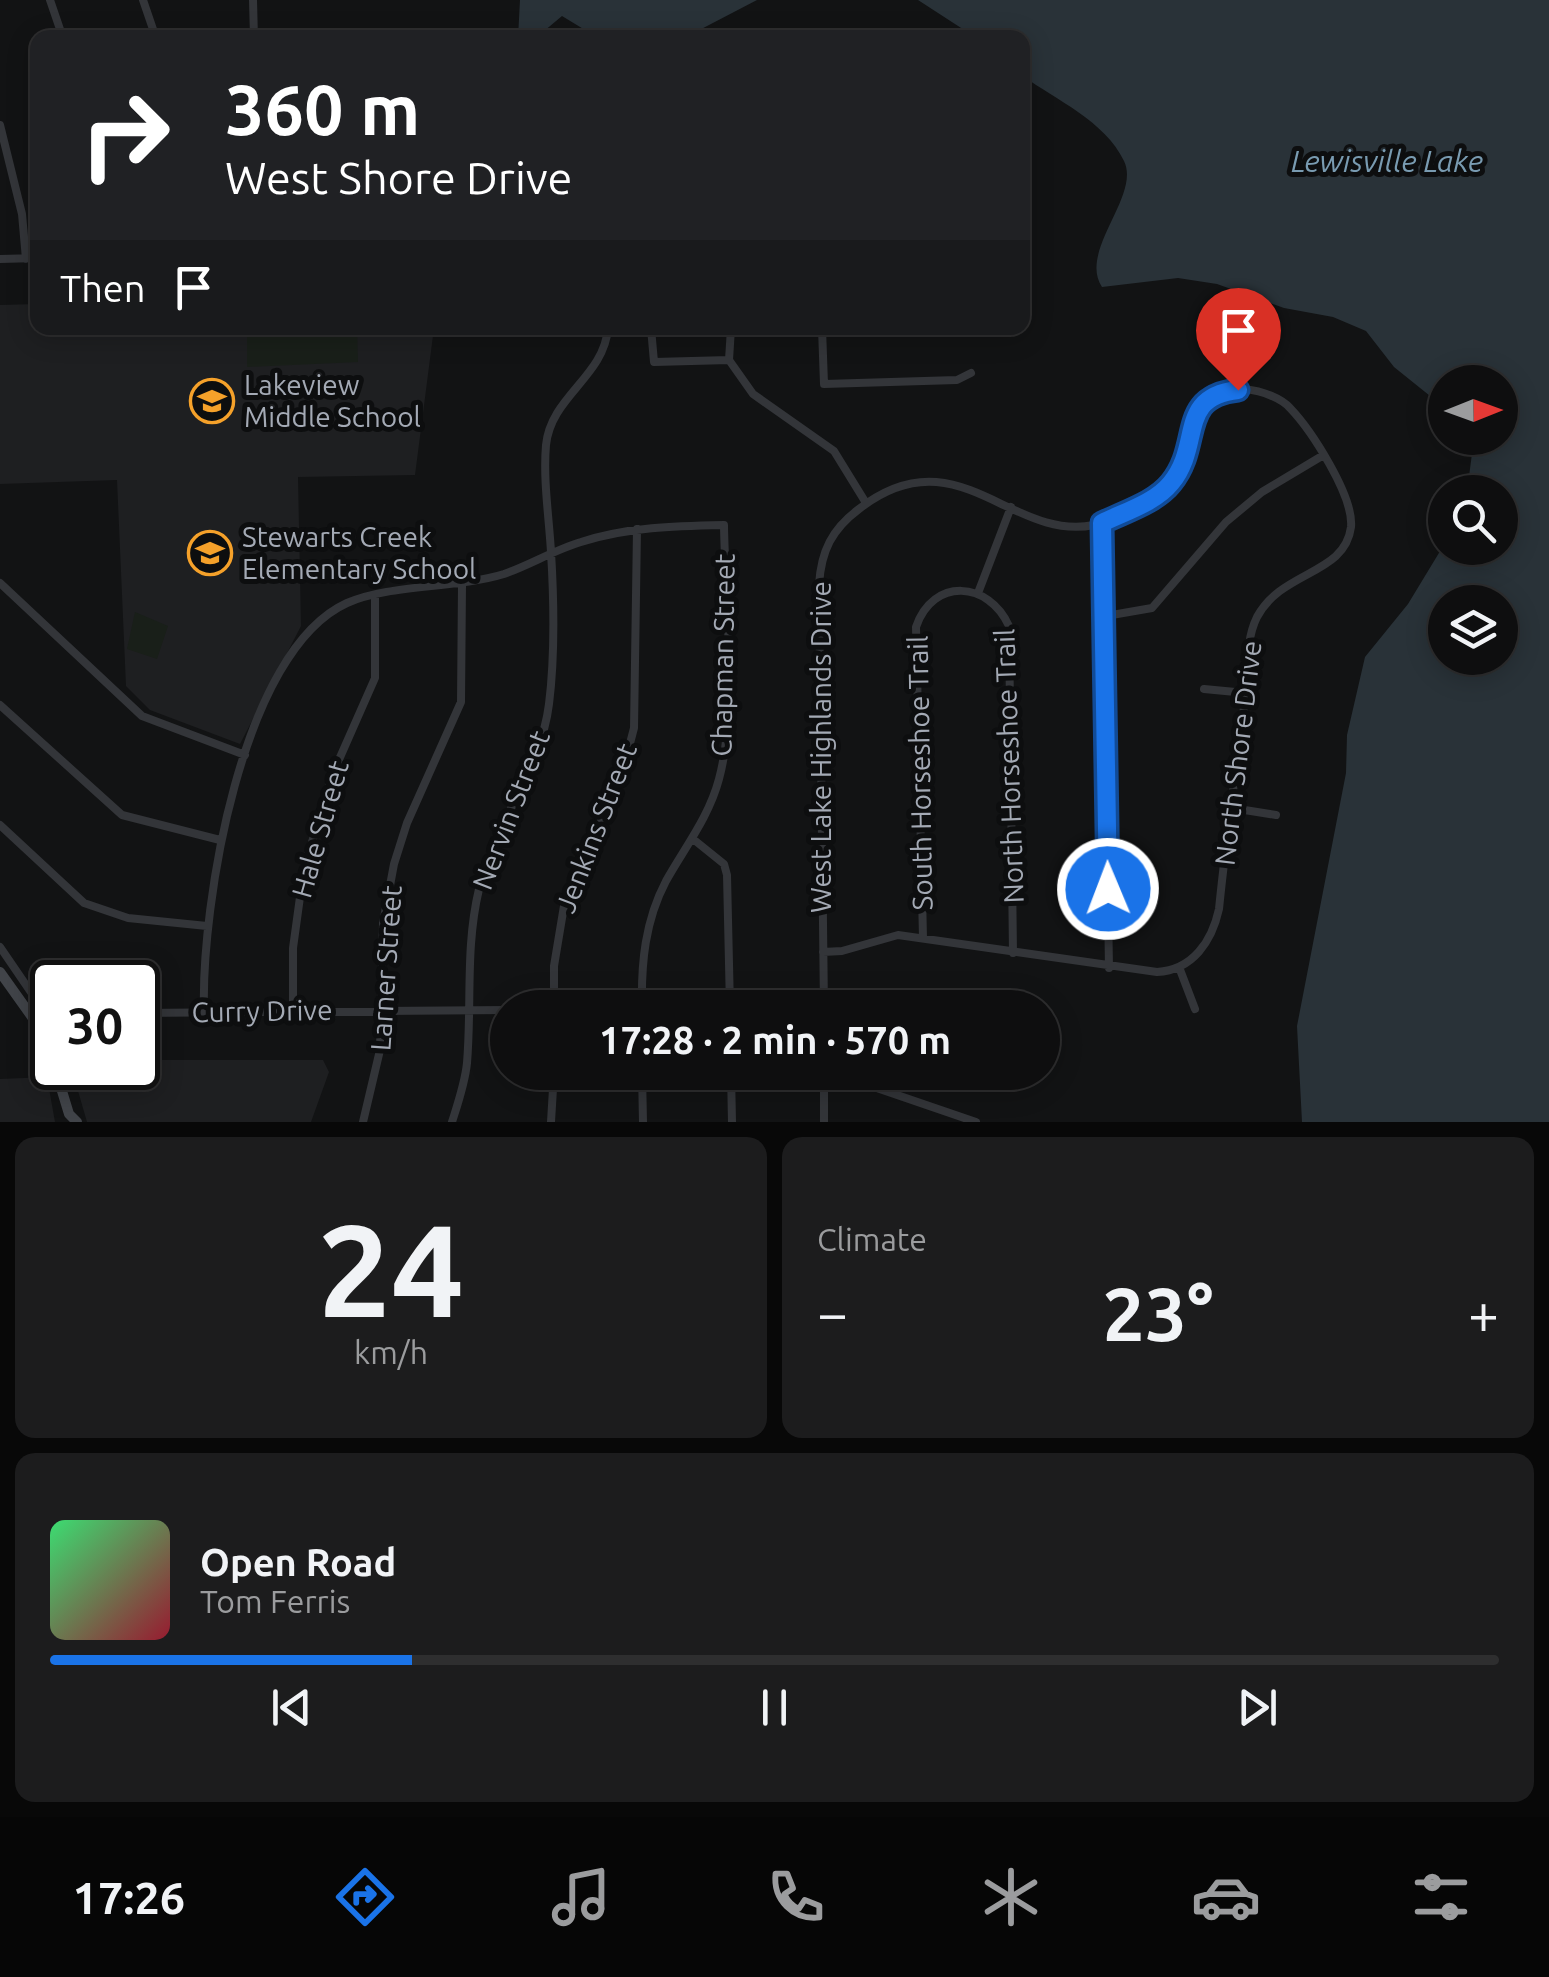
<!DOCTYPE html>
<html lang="en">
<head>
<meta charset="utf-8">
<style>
	body { margin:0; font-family:Ubuntu,sans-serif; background:#1c1c1d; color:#f1f3f6; height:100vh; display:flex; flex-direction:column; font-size:38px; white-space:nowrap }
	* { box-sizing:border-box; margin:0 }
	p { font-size:32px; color:#9b9c9e }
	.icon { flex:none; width:55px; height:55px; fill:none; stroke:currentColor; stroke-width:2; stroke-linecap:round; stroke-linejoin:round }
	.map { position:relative; height:1122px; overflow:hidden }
	.side { display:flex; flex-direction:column; gap:15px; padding:15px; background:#080808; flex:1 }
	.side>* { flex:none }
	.banner { position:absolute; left:30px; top:30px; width:1000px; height:305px; border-radius:20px; box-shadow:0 5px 25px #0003,0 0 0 2px #2e2e2f; background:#202124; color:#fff; overflow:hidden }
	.needle { width:65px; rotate:89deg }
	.buttons { position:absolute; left:1428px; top:365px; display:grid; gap:20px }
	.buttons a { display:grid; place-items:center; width:90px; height:90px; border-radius:50%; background:#0e0e0f; box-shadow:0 5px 25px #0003,0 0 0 2px #2e2e2f; font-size:50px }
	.speed { position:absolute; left:30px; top:960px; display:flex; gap:20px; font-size:50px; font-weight:700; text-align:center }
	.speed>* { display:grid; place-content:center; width:130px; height:130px; border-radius:50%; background:#0e0e0f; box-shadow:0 5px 25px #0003,0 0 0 2px #2e2e2f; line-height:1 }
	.speed .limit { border:5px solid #111; border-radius:15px; background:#fff; color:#111 }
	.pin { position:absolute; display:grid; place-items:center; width:85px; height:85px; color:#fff; margin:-102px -42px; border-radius:50% 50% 50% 0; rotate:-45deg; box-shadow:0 0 10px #0007 }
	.pin .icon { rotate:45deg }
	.me { position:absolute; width:110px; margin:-55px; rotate:359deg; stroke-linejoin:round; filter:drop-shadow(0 0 8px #0008) }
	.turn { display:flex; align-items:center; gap:35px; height:210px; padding:0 30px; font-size:45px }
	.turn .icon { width:130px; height:130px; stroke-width:2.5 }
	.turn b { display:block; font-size:70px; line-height:85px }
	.then { display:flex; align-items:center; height:95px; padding:0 30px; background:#0003; gap:20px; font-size:38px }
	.big { font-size:75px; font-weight:700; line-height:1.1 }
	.side .tile { flex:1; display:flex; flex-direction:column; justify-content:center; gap:15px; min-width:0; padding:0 35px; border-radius:20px; background:#1c1c1d }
	.side .dial { align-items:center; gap:0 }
	.dial b { font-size:130px; line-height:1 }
	.song { display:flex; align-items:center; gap:30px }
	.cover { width:120px; height:120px; border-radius:15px; background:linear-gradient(135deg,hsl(140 70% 55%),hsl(350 70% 35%)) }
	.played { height:10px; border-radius:5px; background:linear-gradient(90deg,#1a73e8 25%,#2e2e2f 25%) }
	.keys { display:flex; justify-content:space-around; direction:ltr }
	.heat { display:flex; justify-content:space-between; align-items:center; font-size:55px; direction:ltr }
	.side .tiles { flex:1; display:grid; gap:15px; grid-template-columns:1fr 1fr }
	.tile:last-child { grid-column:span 2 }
	.trip { position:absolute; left:490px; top:990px; width:570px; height:100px; border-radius:50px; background:#0e0e0f; box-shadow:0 5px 25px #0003,0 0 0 2px #2e2e2f; font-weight:700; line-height:100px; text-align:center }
	.tab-bar { display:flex; height:160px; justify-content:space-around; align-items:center; background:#060606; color:#9b9c9e }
	.tab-bar .icon { width:70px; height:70px }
	.tab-bar .on { color:#1a73e8 }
	.tab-bar b { font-size:45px; color:#f1f3f6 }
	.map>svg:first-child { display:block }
	.built { fill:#1e1f21 }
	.green { fill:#191f19 }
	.water { fill:#293238; fill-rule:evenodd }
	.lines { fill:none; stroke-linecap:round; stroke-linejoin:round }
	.minor { stroke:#333539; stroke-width:8 }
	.secondary { stroke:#414449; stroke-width:10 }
	.route-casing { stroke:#114b97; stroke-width:25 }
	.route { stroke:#1a73e8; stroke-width:18 }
	.labels { text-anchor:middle; stroke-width:10; stroke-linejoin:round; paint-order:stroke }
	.poi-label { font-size:28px; fill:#a4aab5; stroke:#0d0e0f; text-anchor:start }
	.street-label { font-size:28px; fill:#a4aab5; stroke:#0d0e0f }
	.water-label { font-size:30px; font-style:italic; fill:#799bb1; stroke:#0d0e0f }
</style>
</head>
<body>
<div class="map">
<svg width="1549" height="1122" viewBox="0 0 1549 1122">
	<rect width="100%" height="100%" fill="#121314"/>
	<path class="built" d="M37,304L38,328H434L415,475L298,477L301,626L240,744L150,710L126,686L117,480L0,484V305Z
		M143,1060H323L329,1072L311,1122H87L76,1084L108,1068H138V1061Z
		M47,1077L55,1122H0V1079Z"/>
	<path class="green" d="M247,328H357L358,362L247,367Z
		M135,612L168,626L157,659L127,649Z"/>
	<path class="water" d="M520,0H757L686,37H587L585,30L562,16L537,37L518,38Z
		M918,0H1549V1122H1302L1297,1026L1346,773L1347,735L1365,657L1408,604L1445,543V548H1500V492H1467L1474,438H1500V382H1445V408L1394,367L1366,331L1333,317L1284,308L1217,284L1178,278L1102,287C1078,251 1141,196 1124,161C1105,121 1056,100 1023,76L1022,38L975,37ZM1445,602H1500V658H1445Z"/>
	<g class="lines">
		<path class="minor" d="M50,0L63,38
			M143,0L156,38
			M253,0L254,38
			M0,125L22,214L26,259
			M0,259L38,258
			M651,328L654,362L729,360
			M822,328L824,384L957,380L971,373
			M729,360L753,394L834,451L866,503
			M729,360L731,328
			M1102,523L1109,968
			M0,583L142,716L245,755
			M978,593L1011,507
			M1106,616L1152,608L1226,522L1262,492L1322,456
			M1204,689L1246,693
			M0,705L122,815L220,840
			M1232,808L1276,815
			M0,825L84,903L128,918L207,926
			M693,839L724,864L727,875L730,1008
			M923,938L916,627C933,577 989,581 1009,626L1013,953
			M0,947L52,1023
			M823,952L842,951L898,935L1157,972C1193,970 1212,941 1219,909C1226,839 1236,769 1245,699C1248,673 1245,641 1257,617C1282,570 1345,575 1351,527C1354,496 1311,430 1290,408C1273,389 1217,378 1201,404C1192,418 1191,438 1186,454C1174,490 1130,517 1094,525C1010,542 957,433 859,509C832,529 821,551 819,585L824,1008
			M1179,967L1195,1009
			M554,1008V966L565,900L622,774L634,728L637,529
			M293,1010V948L304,868L334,771L375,678V595
			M204,1011C201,907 241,651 347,603C390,584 455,589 504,574C530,565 554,550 581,542C627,527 676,526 724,525C725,599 738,709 719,779C709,817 685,847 666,881C645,921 641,963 642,1008
			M138,1013L508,1010
			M642,1072L643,1122
			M731,1072L732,1122
			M824,1072V1122
			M830,1072L976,1122
			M363,1122L380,1050L383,923L394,864L407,823L461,702L462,585
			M452,1122C458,1103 465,1083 467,1063C472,1003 465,948 479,889C494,824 541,770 549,704C555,656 554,601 551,552C549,517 543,480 546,445C551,396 604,377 608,328
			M551,1122L554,1072"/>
		<path class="secondary" d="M0,972L32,1017L52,1062
			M55,1068L69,1114L77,1122"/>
	</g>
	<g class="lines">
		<defs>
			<path id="route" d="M1108,889L1102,523C1124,512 1155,503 1171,483C1203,444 1176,397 1238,390"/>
		</defs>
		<use href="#route" class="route-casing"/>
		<use href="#route" class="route"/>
	</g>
	<defs>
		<symbol id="school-ring" viewBox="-11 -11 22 22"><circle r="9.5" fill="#0d0e0f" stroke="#f5a12a" stroke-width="1.5"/><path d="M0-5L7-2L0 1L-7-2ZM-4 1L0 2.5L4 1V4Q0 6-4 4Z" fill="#f5a12a"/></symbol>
	</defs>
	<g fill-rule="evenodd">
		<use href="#school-ring" x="187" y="376" width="50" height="50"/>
		<use href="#school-ring" x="185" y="528" width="50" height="50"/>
	</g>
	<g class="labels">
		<g class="poi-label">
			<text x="244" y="395">Lakeview<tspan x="244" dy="32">Middle School</tspan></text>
			<text x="242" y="547">Stewarts Creek<tspan x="242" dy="32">Elementary School</tspan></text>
		</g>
		<g class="street-label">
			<text transform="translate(723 655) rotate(-89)" y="10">Chapman Street</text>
			<text transform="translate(821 747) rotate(-90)" y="10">West Lake Highlands Drive</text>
			<text transform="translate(1238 753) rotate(-83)" y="10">North Shore Drive</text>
			<text transform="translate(1009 766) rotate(-92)" y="10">North Horseshoe Trail</text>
			<text transform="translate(920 773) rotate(-91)" y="10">South Horseshoe Trail</text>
			<text transform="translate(511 810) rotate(-69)" y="10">Nervin Street</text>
			<text transform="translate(596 828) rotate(-69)" y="10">Jenkins Street</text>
			<text transform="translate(320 829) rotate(-74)" y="10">Hale Street</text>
			<text transform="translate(386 968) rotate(-86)" y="10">Larner Street</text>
			<text transform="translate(262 1011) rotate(-1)" y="10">Curry Drive</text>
		</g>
		<g class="water-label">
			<text x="1387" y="172">Lewisville Lake</text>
		</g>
	</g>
</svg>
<div class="buttons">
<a><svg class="needle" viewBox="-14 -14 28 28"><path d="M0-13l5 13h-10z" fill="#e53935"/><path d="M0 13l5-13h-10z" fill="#9b9c9e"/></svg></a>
<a><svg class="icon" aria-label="search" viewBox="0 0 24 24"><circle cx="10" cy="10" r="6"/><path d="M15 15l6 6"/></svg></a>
<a><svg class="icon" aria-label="layers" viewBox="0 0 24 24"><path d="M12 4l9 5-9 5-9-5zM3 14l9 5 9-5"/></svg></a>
</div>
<div class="speed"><div class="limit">30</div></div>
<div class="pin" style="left:1238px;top:390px;background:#d93025"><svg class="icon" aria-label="arrive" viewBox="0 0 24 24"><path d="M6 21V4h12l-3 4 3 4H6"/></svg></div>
<svg class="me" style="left:1108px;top:889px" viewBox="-20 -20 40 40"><circle r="17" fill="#1a73e8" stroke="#fff" stroke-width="3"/><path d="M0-11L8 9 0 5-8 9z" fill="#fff"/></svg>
<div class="trip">17:28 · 2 min · 570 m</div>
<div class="banner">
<div class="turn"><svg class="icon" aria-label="right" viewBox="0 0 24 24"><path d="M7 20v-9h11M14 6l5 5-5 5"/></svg><div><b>360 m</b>West Shore Drive</div></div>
<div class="then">Then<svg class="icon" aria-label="arrive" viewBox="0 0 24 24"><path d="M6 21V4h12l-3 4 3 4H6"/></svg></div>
</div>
</div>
<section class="side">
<div class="tiles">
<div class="tile dial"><b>24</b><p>km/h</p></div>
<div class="tile"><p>Climate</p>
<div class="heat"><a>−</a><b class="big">23°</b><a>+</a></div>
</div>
<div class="tile">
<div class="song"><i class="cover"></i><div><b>Open Road</b><p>Tom Ferris</p></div></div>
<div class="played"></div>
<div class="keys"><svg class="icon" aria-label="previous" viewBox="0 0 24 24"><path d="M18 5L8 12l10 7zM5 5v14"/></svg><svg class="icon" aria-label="pause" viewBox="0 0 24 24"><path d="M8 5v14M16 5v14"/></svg><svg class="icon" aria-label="next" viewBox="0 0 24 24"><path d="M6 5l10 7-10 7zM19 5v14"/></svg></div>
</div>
</div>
</section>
<nav class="tab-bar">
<b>17:26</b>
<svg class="icon on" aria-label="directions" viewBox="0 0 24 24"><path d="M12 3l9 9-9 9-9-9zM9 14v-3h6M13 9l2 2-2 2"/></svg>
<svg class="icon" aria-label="music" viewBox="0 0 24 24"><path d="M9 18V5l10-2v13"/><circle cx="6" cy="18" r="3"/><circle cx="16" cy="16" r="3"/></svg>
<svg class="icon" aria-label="phone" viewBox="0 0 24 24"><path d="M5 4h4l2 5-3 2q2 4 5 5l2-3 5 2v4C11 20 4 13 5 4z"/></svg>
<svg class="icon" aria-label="climate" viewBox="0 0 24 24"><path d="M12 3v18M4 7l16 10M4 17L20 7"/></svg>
<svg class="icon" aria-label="car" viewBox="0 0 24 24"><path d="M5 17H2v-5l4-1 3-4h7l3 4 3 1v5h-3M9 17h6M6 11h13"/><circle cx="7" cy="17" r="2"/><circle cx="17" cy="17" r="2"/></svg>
<svg class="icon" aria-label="filters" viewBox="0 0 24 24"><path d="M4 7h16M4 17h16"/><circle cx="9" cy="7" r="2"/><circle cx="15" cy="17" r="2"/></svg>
</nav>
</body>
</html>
